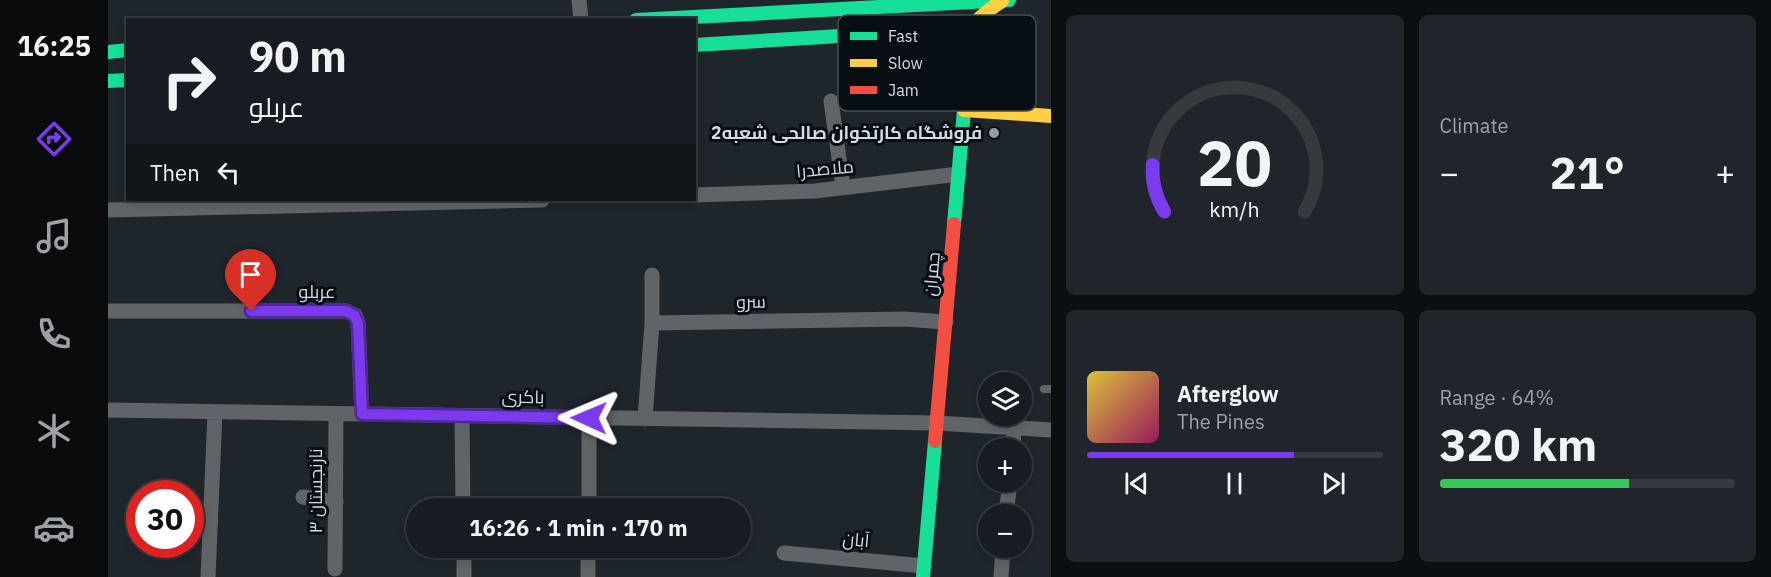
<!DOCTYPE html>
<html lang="en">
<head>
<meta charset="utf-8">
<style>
	body { margin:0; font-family:"IBM Plex Sans",Cairo,sans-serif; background:#1f252a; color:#f1f3f6; height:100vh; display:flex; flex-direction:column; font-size:22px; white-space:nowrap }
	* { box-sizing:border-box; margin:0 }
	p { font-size:20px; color:#9ea1a5 }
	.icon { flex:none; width:33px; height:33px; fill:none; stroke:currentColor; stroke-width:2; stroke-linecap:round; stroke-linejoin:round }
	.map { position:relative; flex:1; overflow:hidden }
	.panel { display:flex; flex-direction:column; gap:15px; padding:15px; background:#0c0f12; width:720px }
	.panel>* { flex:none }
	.banner { position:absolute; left:18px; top:18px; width:570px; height:183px; border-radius:0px; box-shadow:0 3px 9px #0003,0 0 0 2px #353a3f; background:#161c21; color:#f1f3f6; overflow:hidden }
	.controls { position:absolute; left:870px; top:372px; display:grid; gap:12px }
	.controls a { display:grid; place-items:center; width:54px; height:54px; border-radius:50%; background:#161c21; box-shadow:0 3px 9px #0003,0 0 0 2px #353a3f; font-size:30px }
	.speed { position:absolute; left:18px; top:480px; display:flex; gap:12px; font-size:30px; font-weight:700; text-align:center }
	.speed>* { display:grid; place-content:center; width:78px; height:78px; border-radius:50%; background:#161c21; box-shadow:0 3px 9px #0003,0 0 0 2px #353a3f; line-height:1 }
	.speed .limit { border:9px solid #d22; background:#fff; color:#111 }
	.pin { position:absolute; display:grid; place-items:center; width:51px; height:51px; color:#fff; margin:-62px -26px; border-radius:50% 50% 50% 0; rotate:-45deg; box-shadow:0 0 6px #0007 }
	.pin .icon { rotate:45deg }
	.me { position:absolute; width:66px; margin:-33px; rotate:271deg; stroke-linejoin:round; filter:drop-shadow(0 0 4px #0008) }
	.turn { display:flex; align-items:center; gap:21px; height:126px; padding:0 24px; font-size:27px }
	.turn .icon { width:78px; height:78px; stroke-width:2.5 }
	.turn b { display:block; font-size:42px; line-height:51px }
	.then { display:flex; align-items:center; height:57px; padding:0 24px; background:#0003; gap:12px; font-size:22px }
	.big { font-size:45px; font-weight:800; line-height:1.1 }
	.panel .tile { flex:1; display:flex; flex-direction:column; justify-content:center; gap:9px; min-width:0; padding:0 21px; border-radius:9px; background:#1f252a }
	.panel .dial { align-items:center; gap:0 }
	.dial svg { height:156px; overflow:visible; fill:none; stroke:#353a3f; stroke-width:7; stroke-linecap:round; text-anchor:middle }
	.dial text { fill:#f1f3f6; stroke:none }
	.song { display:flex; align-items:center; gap:18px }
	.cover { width:72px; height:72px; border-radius:9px; background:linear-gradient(135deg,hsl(50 70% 55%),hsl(330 70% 35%)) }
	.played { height:6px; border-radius:3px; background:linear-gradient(90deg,#7c3aed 70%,#353a3f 70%) }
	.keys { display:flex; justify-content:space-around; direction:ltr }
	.heat { display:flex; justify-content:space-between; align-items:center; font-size:33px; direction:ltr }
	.charge { height:9px; border-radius:4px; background:linear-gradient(90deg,#34c759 64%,#353a3f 0) }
	.panel .tiles { flex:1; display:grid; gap:15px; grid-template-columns:repeat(2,1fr) }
	.trip { position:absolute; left:298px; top:498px; width:345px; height:60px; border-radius:30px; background:#161c21; box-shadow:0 3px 9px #0003,0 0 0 2px #353a3f; font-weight:800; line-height:60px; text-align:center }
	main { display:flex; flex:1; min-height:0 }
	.tabs { display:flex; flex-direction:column; width:108px; justify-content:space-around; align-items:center; background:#090b0d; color:#9ea1a5 }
	.tabs .icon { width:42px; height:42px }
	.tabs .current { color:#7c3aed }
	.tabs b { font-size:27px; color:#f1f3f6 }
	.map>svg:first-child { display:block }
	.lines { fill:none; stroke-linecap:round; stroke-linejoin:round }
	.lane { stroke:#616467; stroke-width:8 }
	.street { stroke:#616467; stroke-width:15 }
	.fast { stroke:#16e098; stroke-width:14 }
	.slow { stroke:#ffcf43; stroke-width:14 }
	.jam { stroke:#f24e42; stroke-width:14 }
	.route-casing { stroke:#51269a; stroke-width:15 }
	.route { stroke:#7c3aed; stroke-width:10 }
	.poi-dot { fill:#949ca4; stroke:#080f14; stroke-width:2 }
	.labels { text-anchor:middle; stroke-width:6; stroke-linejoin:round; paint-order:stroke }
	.poi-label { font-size:18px; font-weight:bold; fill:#d3dce4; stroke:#080f14; text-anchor:end }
	.street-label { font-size:18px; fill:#d3dce4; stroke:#080f14 }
	.key { fill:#080f14; stroke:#454c52; stroke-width:1.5 }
	.key-label { font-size:16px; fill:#d3dce4 }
</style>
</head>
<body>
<main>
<nav class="tabs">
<b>16:25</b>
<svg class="icon current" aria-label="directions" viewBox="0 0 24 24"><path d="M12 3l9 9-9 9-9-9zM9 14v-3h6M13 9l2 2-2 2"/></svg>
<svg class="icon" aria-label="music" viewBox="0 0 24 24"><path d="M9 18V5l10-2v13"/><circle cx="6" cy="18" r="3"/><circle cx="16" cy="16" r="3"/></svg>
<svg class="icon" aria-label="phone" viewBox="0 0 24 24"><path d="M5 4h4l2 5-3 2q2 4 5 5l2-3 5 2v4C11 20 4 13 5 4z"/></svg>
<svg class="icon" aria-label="climate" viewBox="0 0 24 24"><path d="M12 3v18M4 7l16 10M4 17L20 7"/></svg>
<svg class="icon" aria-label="car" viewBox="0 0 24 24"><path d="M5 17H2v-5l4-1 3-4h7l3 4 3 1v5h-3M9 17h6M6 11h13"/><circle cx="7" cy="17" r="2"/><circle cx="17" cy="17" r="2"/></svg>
</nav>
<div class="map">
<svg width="943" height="577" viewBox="0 0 943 577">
	<rect width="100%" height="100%" fill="#1e262c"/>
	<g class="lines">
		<path class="lane" d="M936,389H943"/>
		<path class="street" d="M471,0L473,20
			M723,101L735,187
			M586,195L707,191L851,174
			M0,210L434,200
			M544,275V323
			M0,311H238L247,315L250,323L254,414
			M0,410L829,423L943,430
			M354,416L355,508
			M537,419L544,323L796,319L838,322
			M905,448L906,428
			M195,497L228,502
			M481,508V418
			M898,514L902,482
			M356,548V577
			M676,553L816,566
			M227,569L228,414
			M100,577L107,412
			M480,577V548
			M893,577L895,548"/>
		<path class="fast" d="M528,20L901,0
			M586,45L765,34L810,36L831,53L850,76L856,110L846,224
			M0,52L20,50
			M0,81L20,80
			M815,577L827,441"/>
		<path class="slow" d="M850,76C852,37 861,22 894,1
			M856,110L943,116"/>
		<path class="jam" d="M827,441L846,224"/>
	</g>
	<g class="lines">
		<defs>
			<path id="route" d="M143,311H238L246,315L250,323L254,414L481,418"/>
		</defs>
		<use href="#route" class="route-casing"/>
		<use href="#route" class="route"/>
	</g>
	<circle class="poi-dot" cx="886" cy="133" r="6"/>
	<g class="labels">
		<g class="poi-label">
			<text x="874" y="139">فروشگاه کارتخوان صالحی شعبه2</text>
		</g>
		<g class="street-label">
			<text transform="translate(717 169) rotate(-5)" y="6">ملاصدرا</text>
			<text transform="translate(824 274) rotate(-85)" y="6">چمران</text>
			<text x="209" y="298">عربلو</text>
			<text transform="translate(643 302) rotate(-1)" y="6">سرو</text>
			<text transform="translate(415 397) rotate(1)" y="6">باکری</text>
			<text transform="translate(208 491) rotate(-90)" y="6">نارنجستان ۳</text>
			<text transform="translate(748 540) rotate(5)" y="6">آبان</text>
		</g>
	</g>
	<rect x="730" y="15" width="198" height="96" rx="9" class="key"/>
	<rect x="742" y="32" width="27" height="8" fill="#16e098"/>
	<rect x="742" y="59" width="27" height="8" fill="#ffcf43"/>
	<rect x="742" y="86" width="27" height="8" fill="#f24e42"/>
	<g class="key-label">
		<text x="780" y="42">Fast</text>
		<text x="780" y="69">Slow</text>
		<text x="780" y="96">Jam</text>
	</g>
</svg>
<div class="controls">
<a><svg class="icon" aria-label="layers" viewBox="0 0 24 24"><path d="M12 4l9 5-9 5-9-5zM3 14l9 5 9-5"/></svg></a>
<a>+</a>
<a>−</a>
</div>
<div class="speed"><div class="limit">30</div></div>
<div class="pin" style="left:143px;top:311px;background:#d93025"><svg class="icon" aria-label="arrive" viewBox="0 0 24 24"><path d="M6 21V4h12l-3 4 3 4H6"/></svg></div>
<svg class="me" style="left:481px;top:418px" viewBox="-20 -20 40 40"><path d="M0-17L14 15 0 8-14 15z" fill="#7c3aed" stroke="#fff" stroke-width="4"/></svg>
<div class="trip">16:26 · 1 min · 170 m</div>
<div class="banner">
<div class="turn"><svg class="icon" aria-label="right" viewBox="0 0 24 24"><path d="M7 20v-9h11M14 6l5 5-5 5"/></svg><div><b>90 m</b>عربلو</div></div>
<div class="then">Then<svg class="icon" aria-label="left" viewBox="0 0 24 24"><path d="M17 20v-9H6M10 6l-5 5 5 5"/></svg></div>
</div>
</div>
<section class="panel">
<div class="tiles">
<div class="tile dial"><svg viewBox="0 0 100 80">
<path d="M14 69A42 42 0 1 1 86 69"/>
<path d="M14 69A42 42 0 0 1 8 45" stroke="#7c3aed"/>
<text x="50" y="56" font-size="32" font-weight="700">20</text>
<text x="50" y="72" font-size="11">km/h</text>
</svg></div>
<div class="tile"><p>Climate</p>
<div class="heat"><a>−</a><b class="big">21°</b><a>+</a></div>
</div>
<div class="tile">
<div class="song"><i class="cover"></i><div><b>Afterglow</b><p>The Pines</p></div></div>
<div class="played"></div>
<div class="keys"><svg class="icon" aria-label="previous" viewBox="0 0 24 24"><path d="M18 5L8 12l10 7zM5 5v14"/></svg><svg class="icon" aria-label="pause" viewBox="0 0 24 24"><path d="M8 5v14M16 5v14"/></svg><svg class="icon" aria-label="next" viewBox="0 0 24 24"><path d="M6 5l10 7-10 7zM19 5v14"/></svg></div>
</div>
<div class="tile"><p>Range · 64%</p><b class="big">320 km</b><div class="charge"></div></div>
</div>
</section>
</main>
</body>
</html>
